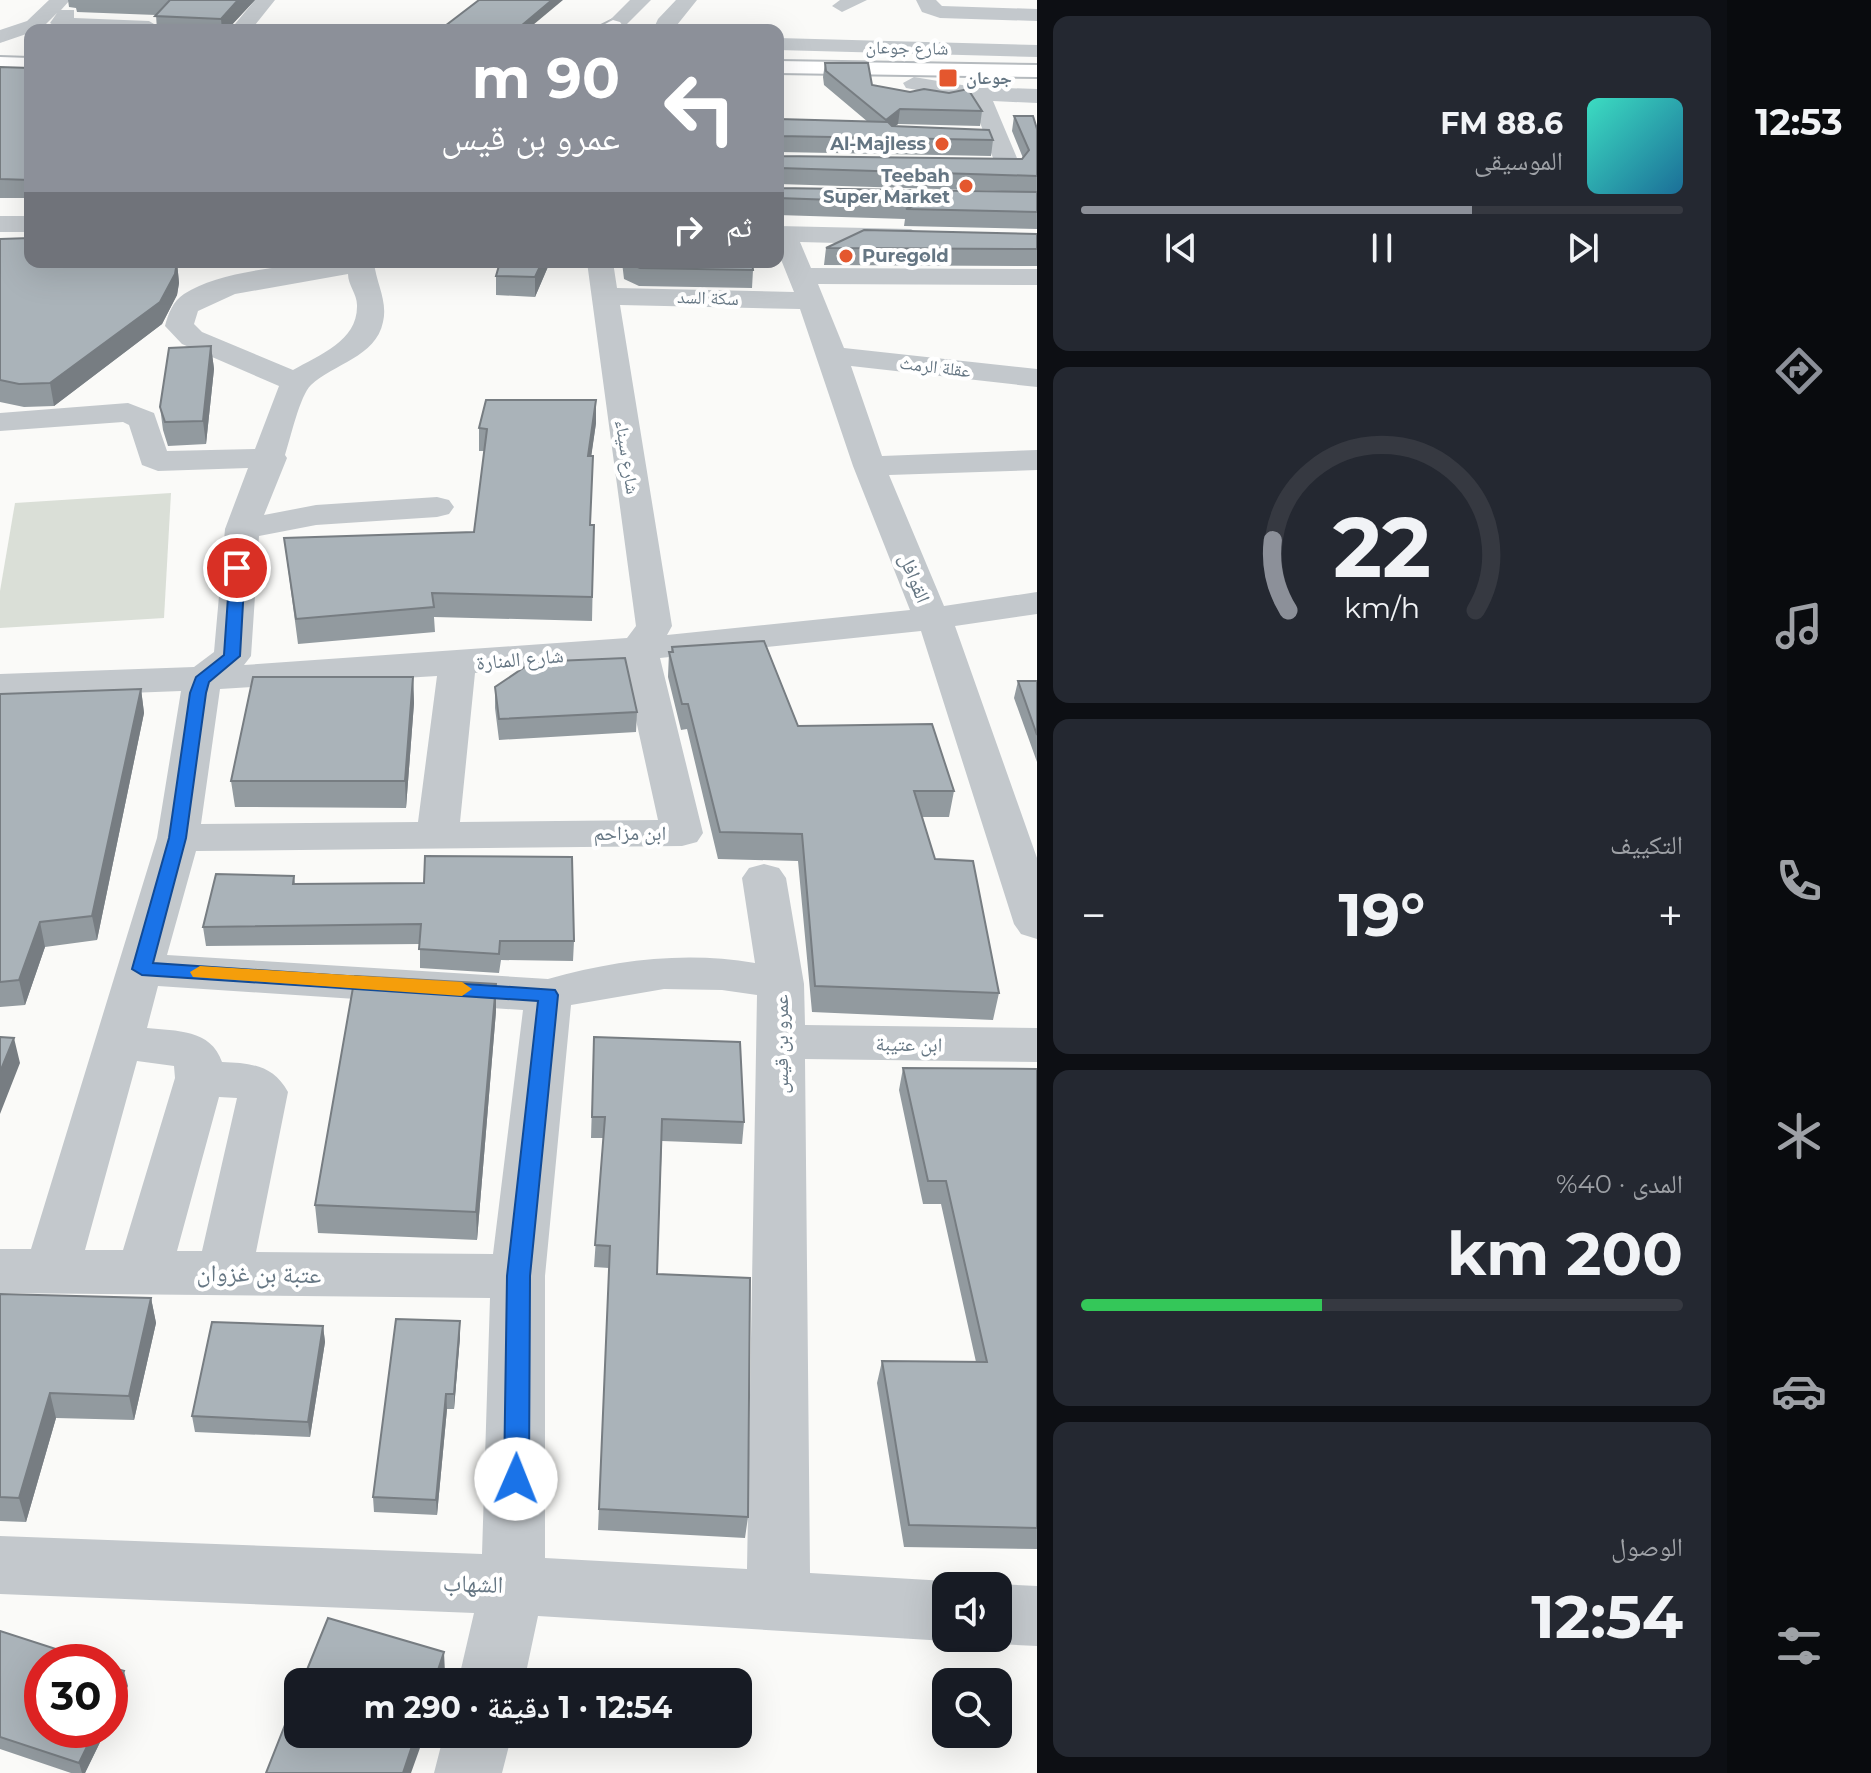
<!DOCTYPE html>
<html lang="ar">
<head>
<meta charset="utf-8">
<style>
	body { margin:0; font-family:Montserrat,"Noto Naskh Arabic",sans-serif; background:#242831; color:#f1f3f6; direction:rtl; height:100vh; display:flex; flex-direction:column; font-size:30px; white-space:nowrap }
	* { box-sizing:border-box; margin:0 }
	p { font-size:26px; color:#9ea1a6 }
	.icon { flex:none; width:44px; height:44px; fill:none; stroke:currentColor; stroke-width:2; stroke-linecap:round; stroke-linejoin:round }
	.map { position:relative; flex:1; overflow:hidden; direction:ltr }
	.side { display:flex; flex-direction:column; gap:16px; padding:16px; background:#0d0f14; width:690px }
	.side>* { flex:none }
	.guide { position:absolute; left:24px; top:24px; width:760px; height:244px; border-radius:16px; box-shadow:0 8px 32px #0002; direction:rtl; background:#8c9099; color:#fff; overflow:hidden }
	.buttons { position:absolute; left:932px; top:1572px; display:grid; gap:16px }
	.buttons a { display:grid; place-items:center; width:80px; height:80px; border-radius:16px; background:#171b24; box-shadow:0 8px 32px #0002; font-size:40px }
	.speed { position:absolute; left:24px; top:1644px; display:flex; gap:16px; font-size:40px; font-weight:700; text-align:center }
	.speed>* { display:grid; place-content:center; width:104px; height:104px; border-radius:50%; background:#171b24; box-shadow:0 8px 32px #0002; line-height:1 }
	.speed .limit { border:12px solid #d22; background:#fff; color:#111 }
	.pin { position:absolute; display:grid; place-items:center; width:68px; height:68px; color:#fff; margin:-34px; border:4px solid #fff; border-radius:50%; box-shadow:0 2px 8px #0007 }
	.me { position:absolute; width:88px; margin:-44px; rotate:1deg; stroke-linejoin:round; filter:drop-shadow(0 0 6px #0008) }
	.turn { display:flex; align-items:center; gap:28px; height:168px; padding:0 32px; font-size:36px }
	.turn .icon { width:104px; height:104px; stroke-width:2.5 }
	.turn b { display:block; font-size:56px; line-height:68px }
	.then { display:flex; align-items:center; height:76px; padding:0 32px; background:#0003; gap:16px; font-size:30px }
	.big { font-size:60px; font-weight:700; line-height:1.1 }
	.side .tile { flex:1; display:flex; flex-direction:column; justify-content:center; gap:12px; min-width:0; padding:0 28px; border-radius:16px; background:#242831 }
	.side .dial { align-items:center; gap:0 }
	.dial svg { height:208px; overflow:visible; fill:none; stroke:#363941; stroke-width:7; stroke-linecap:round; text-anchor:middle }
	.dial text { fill:#f1f3f6; stroke:none }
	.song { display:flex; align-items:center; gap:24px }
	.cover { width:96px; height:96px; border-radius:12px; background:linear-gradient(135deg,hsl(170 70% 55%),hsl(200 70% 35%)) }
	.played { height:8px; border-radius:4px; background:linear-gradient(90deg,#8c9099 65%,#363941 65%) }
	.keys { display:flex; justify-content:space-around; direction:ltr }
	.heat { display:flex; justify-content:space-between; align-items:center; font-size:44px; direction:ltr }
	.charge { height:12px; border-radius:6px; background:linear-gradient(90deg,#34c759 40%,#363941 0) }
	.trip { position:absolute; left:284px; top:1668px; width:468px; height:80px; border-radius:16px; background:#171b24; box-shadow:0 8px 32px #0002; font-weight:700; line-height:80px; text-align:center; direction:rtl }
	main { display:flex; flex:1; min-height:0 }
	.dock { display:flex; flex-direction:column; width:144px; justify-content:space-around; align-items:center; background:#090b0e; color:#9ea1a6 }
	.dock .icon { width:56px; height:56px }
	.dock .active { color:#8c9099 }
	.dock b { font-size:36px; color:#f1f3f6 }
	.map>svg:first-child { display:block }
	.green { fill:#dadfd7 }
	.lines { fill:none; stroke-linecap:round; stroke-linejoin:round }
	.major-casing { stroke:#b5babe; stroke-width:4 }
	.minor { fill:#c3c8cc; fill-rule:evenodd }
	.major { fill:#fff; fill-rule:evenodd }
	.wall { fill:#929a9f }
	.shaded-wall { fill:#777d82 }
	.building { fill:#aab3b9; stroke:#777d82; stroke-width:2 }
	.route { fill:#1a73e8; stroke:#114b97; stroke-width:2 }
	.slow { fill:#f59e0b }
	.poi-dot { fill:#e4572e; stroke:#fff; stroke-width:3 }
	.labels { text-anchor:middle; stroke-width:8; stroke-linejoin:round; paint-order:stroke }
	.far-street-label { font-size:18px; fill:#657683; stroke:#fff }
	.far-poi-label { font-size:18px; font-weight:bold; fill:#657683; stroke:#fff; text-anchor:start }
	.street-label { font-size:20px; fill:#657683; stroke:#fff }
	.near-street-label { font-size:24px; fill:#657683; stroke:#fff }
</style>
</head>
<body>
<main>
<nav class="dock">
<b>12:53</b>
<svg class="icon active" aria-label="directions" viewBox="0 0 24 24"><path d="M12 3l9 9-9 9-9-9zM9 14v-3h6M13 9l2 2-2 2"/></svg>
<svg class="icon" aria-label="music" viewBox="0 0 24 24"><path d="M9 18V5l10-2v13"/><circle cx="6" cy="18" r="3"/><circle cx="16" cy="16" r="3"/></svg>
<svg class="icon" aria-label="phone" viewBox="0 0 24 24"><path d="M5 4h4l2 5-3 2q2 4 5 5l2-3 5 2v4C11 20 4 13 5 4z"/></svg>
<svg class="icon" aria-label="climate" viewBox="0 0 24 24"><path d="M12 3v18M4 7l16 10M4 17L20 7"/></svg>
<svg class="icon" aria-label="car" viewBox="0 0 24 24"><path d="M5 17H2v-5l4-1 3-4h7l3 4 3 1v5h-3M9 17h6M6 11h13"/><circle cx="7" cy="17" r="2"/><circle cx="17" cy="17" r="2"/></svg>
<svg class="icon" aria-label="filters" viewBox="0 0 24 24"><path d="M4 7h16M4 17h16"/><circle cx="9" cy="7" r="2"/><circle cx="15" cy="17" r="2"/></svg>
</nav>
<section class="side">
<div class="tile">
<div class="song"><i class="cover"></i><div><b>88.6 FM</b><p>الموسيقى</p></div></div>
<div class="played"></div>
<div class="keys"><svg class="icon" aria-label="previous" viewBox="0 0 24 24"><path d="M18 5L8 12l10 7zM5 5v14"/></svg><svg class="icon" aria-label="pause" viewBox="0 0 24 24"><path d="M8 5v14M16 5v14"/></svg><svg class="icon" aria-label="next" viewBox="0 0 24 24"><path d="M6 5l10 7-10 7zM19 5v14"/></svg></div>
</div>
<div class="tile dial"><svg viewBox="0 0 100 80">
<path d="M14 69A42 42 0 1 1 86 69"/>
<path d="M14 69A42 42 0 0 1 8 42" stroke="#8c9099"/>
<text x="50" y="56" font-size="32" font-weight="700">22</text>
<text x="50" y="72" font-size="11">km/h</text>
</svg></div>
<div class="tile"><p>التكييف</p>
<div class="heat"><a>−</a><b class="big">19°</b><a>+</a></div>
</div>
<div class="tile"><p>المدى · 40%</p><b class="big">200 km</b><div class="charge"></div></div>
<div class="tile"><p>الوصول</p><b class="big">12:54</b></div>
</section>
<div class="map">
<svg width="1037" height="1773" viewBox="0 0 1037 1773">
	<rect width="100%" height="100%" fill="#fafaf8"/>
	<path class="green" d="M171,493L164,618L0,628V591L15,503Z"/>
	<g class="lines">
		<defs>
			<path id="major" d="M613,20L620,22L623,26L620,30H593Z
				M0,57L30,58V70L0,69Z
				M778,61L1037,65V77L778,73Z"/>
		</defs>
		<use href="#major" class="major-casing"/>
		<path class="minor" d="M49,0H70L61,10H74V18L149,21L159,27L157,30L60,29L50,23L57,13L41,29L0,43V30L27,21Z
			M255,0H275L251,30H230Z
			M630,0H651L621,30H600Z
			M676,0H697L673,30H653L658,19Z
			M840,0H867L842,12L832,6Z
			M916,0H936L942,6L1037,9V21L940,18L922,12Z
			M778,38L1037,45V57L778,50Z
			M914,77L974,87L1037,89V103L993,101L1017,158L1037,191V219L1028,216L993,158L974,106L967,99L906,88L903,83Z
			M0,216H30V232H0Z
			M778,226L911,229L924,237L911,245L800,242L811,268L1037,269V285L818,284L844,348L1037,369V387L851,366L882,456L1037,450V470L889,475L944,606L1037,592V614L955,626L1037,858V939L1021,934L1014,924L921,631L660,658L703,833L697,842L682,846L196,851L167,955L548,979C616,960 684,951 755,963L742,878L749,868L764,864L779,868L786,878L804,984L805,1025L1037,1028V1062L805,1059L810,1573L946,1581L959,1586H946V1638H954L946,1641L538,1616L524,1682H458L474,1613L0,1594V1536L482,1554L490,1298L0,1293V1249H31L157,838L181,691L0,698V674L194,667L214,652L225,529L248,468L158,471L142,465L129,425L123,422L0,431V413L128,403L154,413L167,451L255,449L279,386L182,344L165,326C168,314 173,301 184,294C227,266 324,262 374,262C376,283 388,301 383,322C376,357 333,364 311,385C300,395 290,440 285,455L287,458L264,515L316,505L437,497L449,500L454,507L449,514L437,517L316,525L259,536L251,656L244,665L627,638L636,626L587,262H613L617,288L794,292L778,252ZM348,274C348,285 357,294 357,305C358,341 320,354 293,370L202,332L194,324L198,311L235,294ZM620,305L800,309L853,466L910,610L667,635L672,626ZM623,661L658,820L460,822L475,673ZM437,676L418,822L201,824L220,689ZM158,986L523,1010L493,1254L256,1252L288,1092C273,1065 251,1063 222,1062C211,1029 176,1031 147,1028ZM664,989L722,990L757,995L747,1569L545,1558V1276L571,1005ZM137,1061L174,1066L175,1078L123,1250H85ZM219,1097L237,1098L202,1251H177Z
			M998,1584L1037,1586V1646L998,1644L982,1638H998V1586H992Z
			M444,1734H512L502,1773H434Z"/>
		<use href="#major" class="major"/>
	</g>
	<path class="wall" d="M68,0H255L227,30H157L156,15L77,12L76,8L69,7Z
		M825,63L872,85L982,111L980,126L898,124L895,126L993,140L991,156L779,152V156L1022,159L1023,158L1012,131L1014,116L1037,129V192L778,184V119L868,122L824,85L823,77Z
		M0,67L30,68V198H0Z
		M778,186L779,188L1037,192V229L904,226L905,219L778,215Z
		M1037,234V266L824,265L826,248Z
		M0,239L177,262L179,283L177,295L162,324L54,406L24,407L0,402Z
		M550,262L535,297L496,295V276Z
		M622,262H752L753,270L752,288L639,286L624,279Z
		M211,346L214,369L206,444L168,446L163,430L160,407Z
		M596,423L591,456V525H594L592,621L434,617L435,632L298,644L284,538L474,532L484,451H479V428Z
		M672,647L798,726L954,791L949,817H922L935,859L999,993L993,1020L812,1012L798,861L718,859L687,729L681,730L668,677L669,652H671Z
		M413,677L414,703L406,808L235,807L231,781Z
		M1018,681H1037V762L1014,698Z
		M495,687L637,712L636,732L499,740L495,708Z
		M141,689L144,713L97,940L45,947L25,1005L0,1007V694Z
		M294,876L295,884L574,941L573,961L501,960L499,973L420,968V944L206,946L203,927Z
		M496,1011L477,1240L318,1233L315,1205Z
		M594,1037L744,1122L742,1144L662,1141L657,1274L748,1517L745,1538L598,1530L609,1268L594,1267L603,1138H591Z
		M903,1068L1037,1069V1549L904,1547L877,1383L882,1361L976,1362L941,1204H923L899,1090Z
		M0,1294L151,1298L156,1323L134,1420L56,1418L26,1522L0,1521Z
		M460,1321V1337L454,1409H447L437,1515L374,1512L373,1497Z
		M323,1326L325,1342L310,1437L195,1432L192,1416Z
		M0,1631L106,1730L85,1773H71L0,1749Z"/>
	<path class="shaded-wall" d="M238,0H255L227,30H222L221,19Z
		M552,0H563L527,30H499Z
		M900,109L898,124L884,135L886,120Z
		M177,262L179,283L177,295L162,324L54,406L50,383Z
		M542,262H550L535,297V277Z
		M211,346L214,369L206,444L203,421Z
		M596,400V423L588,479V456Z
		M413,677L414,703L406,808L405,781Z
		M141,689L144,713L97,940L92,916Z
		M40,922L45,947L25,1005L19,980Z
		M496,984V1011L477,1240L476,1212Z
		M14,1038L20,1063L0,1114V1072Z
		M151,1298L156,1323L134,1420L129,1396Z
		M460,1321V1337L454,1409V1394Z
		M323,1326L325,1342L310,1437L308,1422Z
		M50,1393L56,1418L26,1522L19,1498Z
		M446,1394L447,1409L437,1515L436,1500Z
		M444,1652L445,1673L442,1682H434Z
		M124,1671L128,1686L110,1722V1699Z
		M95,1730H106L85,1773H82L79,1763Z
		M416,1734H425L411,1773H403Z"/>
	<path class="building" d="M170,0H238L221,19L155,16Z
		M479,0H552L521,26L499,30L441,29Z
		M825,63H868L872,85L910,92L924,89L949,93L968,89L982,111L900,109L886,120L826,71Z
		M0,67L30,68V180L0,179Z
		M1014,116H1033L1037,129V176L780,168L778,176V148L779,156L1022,159L1029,150Z
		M778,119L888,122L892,126L989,130L993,140L779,136L778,138Z
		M778,186L779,188L1037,192V212L906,209L920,203L778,198Z
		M864,230L1037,234V249L826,248Z
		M30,238V262H177L175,274L160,302L50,383L19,384L0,380V239Z
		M500,262H542L535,277L496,276Z
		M626,262H752L753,270L640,268Z
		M211,346L203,421L165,422L160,407L169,348Z
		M486,400H596L588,456H593L590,525H594L592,597L432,593L434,607L296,619L284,538L474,532L487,429L479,428Z
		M764,641L798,726L932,724L954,791H914L935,859L973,861L999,993L815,986L802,834L720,832L688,704H682L669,652H673L672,647Z
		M625,658L637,712L499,719L495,687L532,662Z
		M253,677H413L405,781H231Z
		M1018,681H1037V735Z
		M141,689L92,916L40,922L19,980L0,982V694Z
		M425,856L572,857L574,941H500L499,954L419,949L421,924L203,927L216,874L294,876L293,884L424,883Z
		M355,976L496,984L476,1212L315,1205Z
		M0,1037L14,1038L0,1072Z
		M594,1037L740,1042L744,1122L662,1119L657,1274L750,1278L748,1517L599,1509L610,1246L595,1245L605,1117H592Z
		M903,1068L1037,1069V1528L909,1525L882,1361L987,1362L946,1181H928Z
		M0,1294L151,1298L129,1396L50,1393L19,1498L0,1497Z
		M396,1319L460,1321L454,1394H446L436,1500L373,1497Z
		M212,1322L323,1326L308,1422L192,1416Z
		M328,1618L444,1652L434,1682H302Z
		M0,1631L96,1662H42V1730H95L79,1763L0,1737Z
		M110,1667L124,1671L110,1699Z
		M298,1692V1734H416L403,1773H266Z"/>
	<path class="route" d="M237,564L245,568L240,656L209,682L206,693L186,838L153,963L555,990L558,995L530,1276L529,1479L525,1486L516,1490L508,1486L504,1479L507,1276L538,1001L142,975L132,969L169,838L190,693L196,677L224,655L230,568Z"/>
	<path class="slow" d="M200,966L462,982L472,989L462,996L193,977L190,972Z"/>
	<g class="poi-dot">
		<rect x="938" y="68" width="20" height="20" rx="4"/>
		<circle cx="942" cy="144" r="8"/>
		<circle cx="966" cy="186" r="8"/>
		<circle cx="846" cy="256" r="8"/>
	</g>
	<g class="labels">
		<g class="far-street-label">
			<text transform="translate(907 48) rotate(1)" y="6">شارع جوعان</text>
			<text transform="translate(708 298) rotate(2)" y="6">سكة السد</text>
			<text transform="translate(935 367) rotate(7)" y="6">عقلة الرمث</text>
			<text transform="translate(627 457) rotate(81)" y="6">شارع سيناء</text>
		</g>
		<g class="far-poi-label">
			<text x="966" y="84">جوعان</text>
			<text x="926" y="150" text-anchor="end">Al-Majless</text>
			<text x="950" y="182" text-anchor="end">Teebah<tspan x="950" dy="21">Super Market</tspan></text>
			<text x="862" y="262">Puregold</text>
		</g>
		<g class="street-label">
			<text transform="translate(915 578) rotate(68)" y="7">القوافل</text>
			<text transform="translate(520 659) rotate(-5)" y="7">شارع المنارة</text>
			<text x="630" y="840">ابن مزاحم</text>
			<text transform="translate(781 1044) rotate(-90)" y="7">عمرو بن قيس</text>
			<text transform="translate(909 1044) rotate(1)" y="7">ابن عتيبة</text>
		</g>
		<g class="near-street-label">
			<text transform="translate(259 1274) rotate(1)" y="8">عتبة بن غزوان</text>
			<text transform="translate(473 1584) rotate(2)" y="8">الشهاب</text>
		</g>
	</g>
</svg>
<div class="buttons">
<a><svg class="icon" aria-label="sound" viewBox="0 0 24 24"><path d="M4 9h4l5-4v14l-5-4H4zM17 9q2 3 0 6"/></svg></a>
<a><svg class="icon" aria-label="search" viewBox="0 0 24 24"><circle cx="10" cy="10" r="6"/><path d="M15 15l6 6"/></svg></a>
</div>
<div class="speed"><div class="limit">30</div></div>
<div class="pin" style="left:237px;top:568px;background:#d93025"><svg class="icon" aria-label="arrive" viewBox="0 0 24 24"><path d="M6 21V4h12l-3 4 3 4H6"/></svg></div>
<svg class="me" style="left:516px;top:1479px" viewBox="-20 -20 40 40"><circle r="19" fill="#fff"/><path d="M0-13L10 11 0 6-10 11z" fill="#1a73e8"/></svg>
<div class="trip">12:54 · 1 دقيقة · 290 m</div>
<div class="guide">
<div class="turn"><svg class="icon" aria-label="left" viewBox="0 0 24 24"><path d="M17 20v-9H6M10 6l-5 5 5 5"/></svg><div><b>90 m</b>عمرو بن قيس</div></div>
<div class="then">ثم<svg class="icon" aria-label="right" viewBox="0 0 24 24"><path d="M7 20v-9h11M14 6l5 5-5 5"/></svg></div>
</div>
</div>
</main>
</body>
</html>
